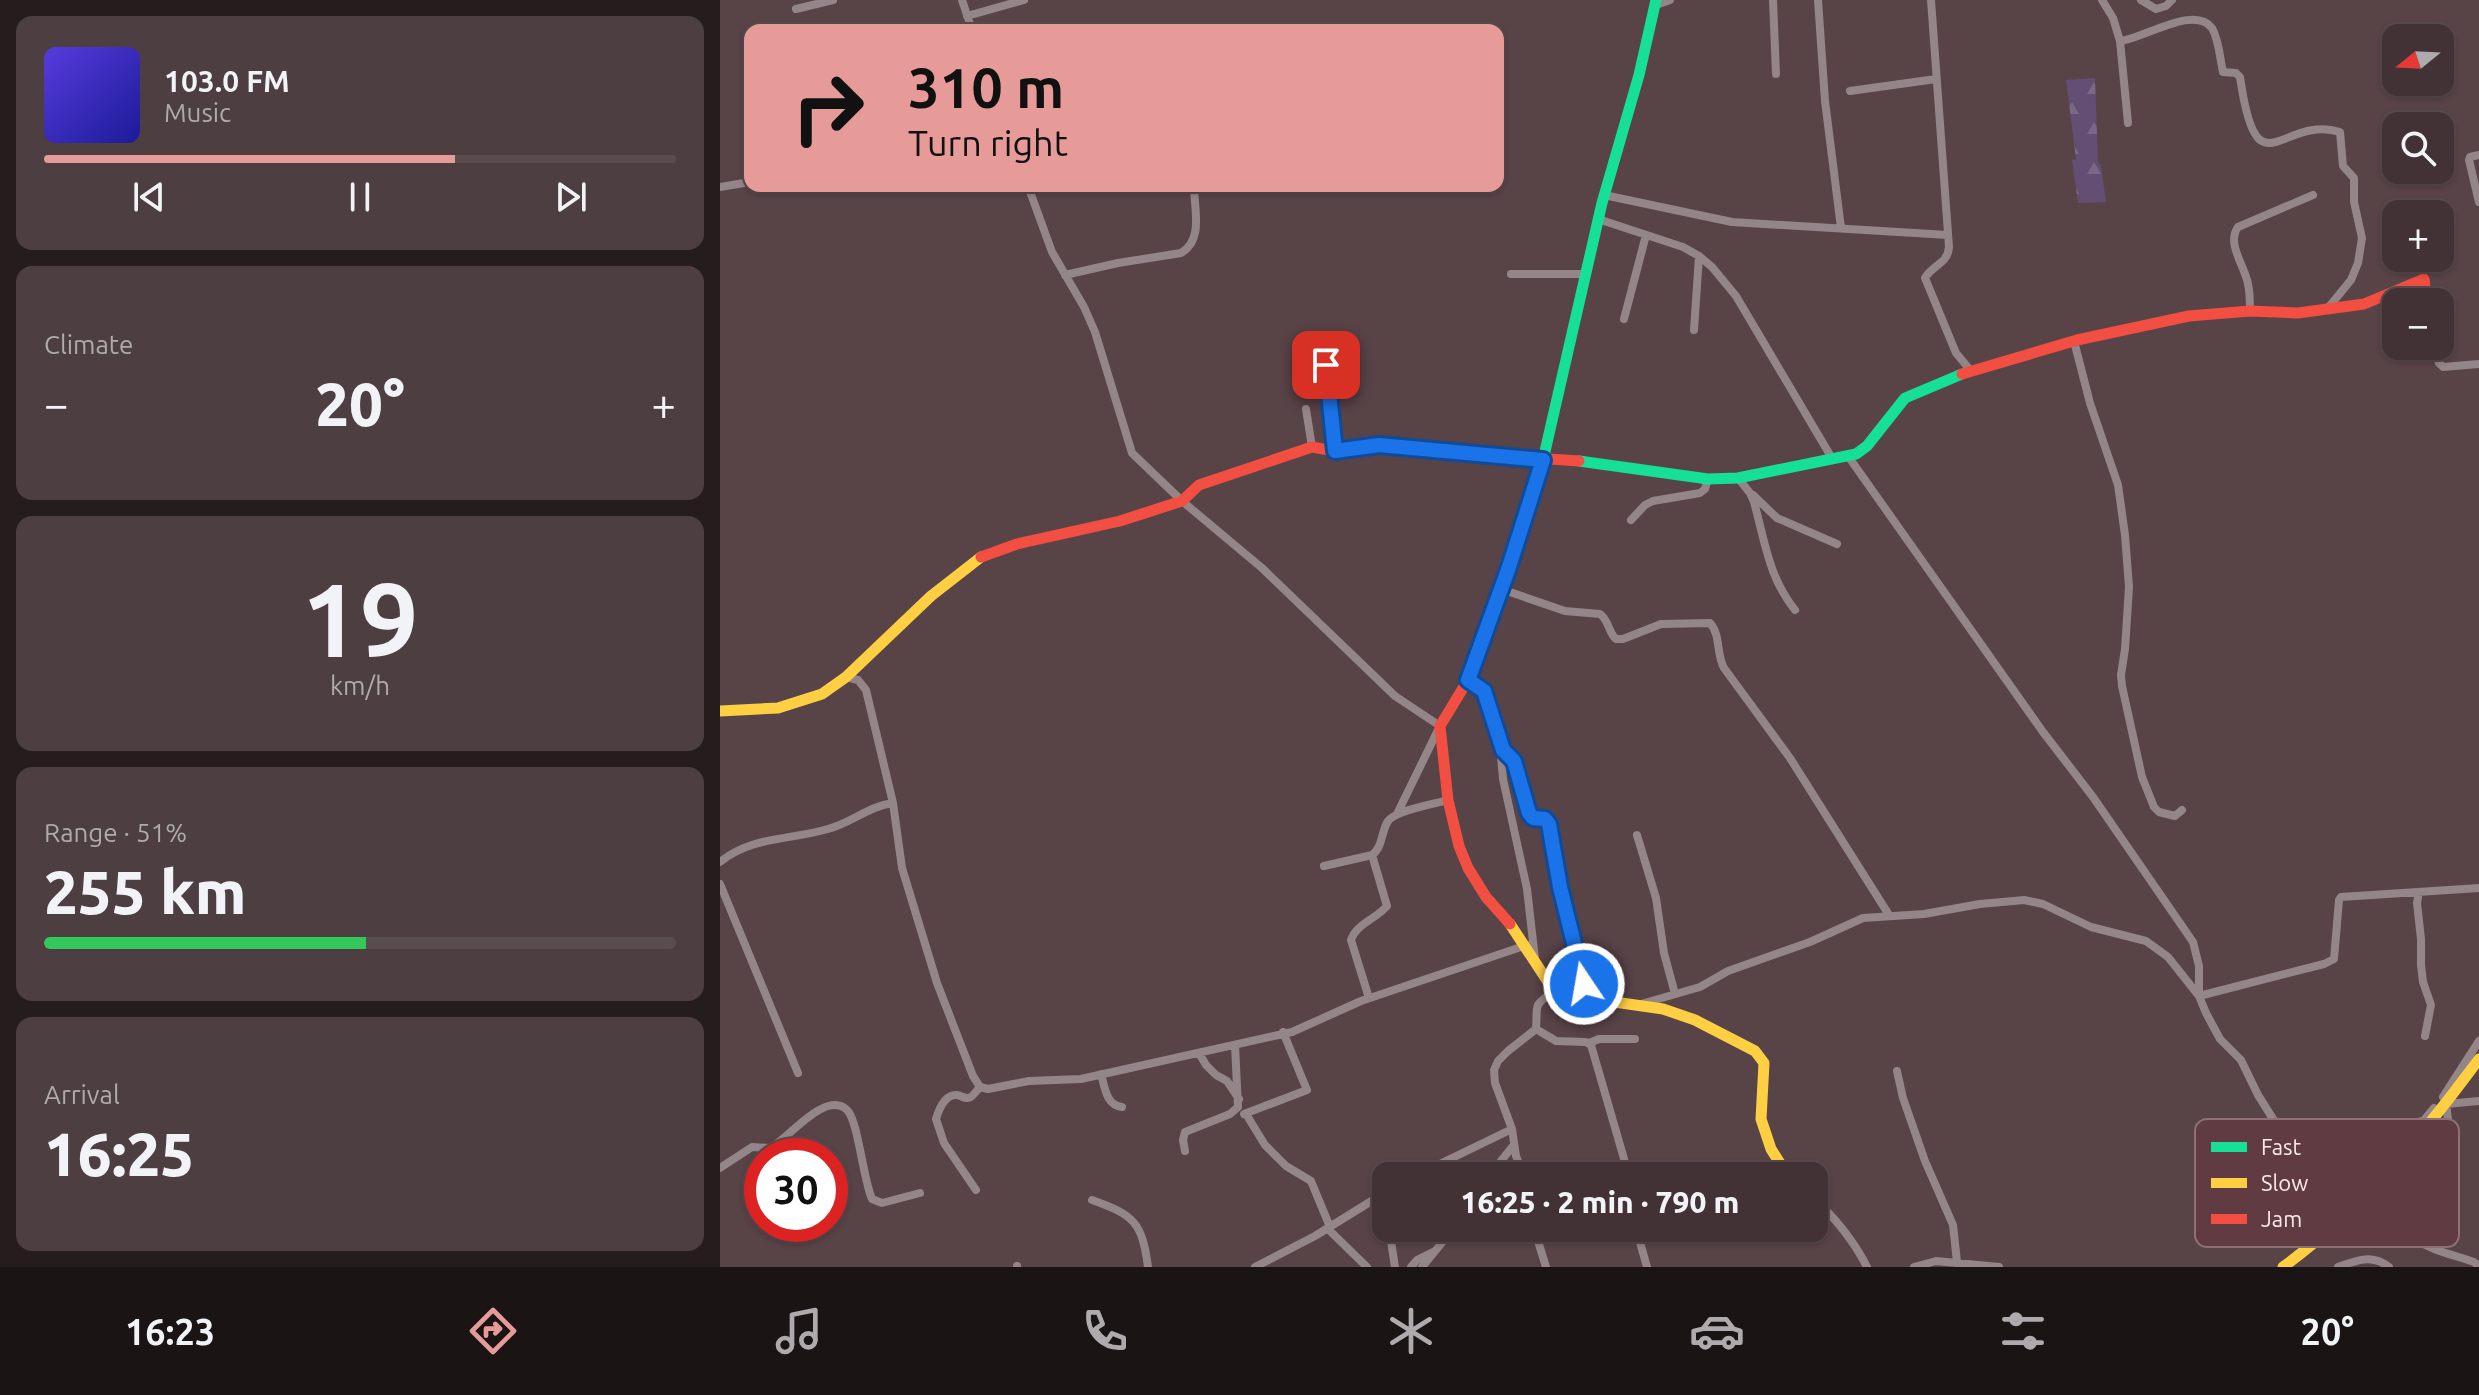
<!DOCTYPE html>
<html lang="en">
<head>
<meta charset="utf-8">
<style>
	body { margin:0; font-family:Ubuntu,sans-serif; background:#4c3e41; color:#f1f3f6; height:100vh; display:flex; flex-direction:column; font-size:30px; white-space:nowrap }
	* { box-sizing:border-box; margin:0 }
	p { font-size:26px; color:#aeaaad }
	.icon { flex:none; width:44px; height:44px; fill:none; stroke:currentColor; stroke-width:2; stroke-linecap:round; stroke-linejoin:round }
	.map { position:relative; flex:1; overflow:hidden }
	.sheet { display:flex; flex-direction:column; gap:16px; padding:16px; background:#241c1d; width:720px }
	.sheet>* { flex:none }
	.guide { position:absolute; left:24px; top:24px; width:760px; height:168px; border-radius:16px; box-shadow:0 2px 6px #0004,0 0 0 2px #5a4d50; background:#e69b98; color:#111; overflow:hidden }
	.needle { width:52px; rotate:252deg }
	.tools { position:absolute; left:1662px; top:24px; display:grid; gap:16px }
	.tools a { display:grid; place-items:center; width:72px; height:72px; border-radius:16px; background:#423235; box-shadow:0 2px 6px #0004,0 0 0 2px #5a4d50; font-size:40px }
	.speed { position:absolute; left:24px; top:1138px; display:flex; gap:16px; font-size:40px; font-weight:700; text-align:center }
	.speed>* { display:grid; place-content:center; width:104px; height:104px; border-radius:50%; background:#423235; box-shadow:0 2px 6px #0004,0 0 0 2px #5a4d50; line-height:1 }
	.speed .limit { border:12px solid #d22; background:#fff; color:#111 }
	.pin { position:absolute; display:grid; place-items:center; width:68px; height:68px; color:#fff; margin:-34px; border-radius:16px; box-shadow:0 4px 12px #0006 }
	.me { position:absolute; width:88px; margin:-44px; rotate:348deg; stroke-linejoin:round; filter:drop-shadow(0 0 6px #0008) }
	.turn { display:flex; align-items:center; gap:28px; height:168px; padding:0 32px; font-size:36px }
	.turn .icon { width:104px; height:104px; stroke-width:2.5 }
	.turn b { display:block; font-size:56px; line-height:68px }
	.big { font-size:60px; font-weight:800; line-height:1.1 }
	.sheet .card { flex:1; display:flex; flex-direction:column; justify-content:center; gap:12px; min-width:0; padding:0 28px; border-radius:16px; background:#4c3e41 }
	.sheet .dial { align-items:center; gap:0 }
	.dial b { font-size:104px; line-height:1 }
	.song { display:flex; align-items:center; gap:24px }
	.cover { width:96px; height:96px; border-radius:12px; background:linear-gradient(135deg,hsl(250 70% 55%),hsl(240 70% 35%)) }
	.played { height:8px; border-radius:4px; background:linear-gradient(90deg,#e69b98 65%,#5a4d50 65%) }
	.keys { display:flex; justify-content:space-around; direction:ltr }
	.heat { display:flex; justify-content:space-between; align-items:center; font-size:44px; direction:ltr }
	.charge { height:12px; border-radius:6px; background:linear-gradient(90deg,#34c759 51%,#5a4d50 0) }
	.trip { position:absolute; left:652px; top:1162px; width:456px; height:80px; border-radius:16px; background:#423235; box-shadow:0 2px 6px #0004,0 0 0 2px #5a4d50; font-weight:800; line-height:80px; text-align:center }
	.menu { display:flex; height:128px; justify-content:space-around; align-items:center; background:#1a1415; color:#aeaaad }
	.menu .icon { width:56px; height:56px }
	.menu .on { color:#e69b98 }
	.menu b { font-size:36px; color:#f1f3f6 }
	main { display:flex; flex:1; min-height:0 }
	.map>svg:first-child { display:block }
	.forest { fill:url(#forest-firs) }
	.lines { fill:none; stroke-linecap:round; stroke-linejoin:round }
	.street { stroke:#948588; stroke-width:8 }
	.fast { stroke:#16e098; stroke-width:11 }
	.slow { stroke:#ffcf43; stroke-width:11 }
	.jam { stroke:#f24e42; stroke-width:11 }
	.route-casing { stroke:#114b97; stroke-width:20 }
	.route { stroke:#1a73e8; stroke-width:14 }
	.key { fill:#603b42; stroke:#8f7075; stroke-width:2 }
	.key-label { font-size:22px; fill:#fdeaed }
</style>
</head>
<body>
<main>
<section class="sheet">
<div class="card">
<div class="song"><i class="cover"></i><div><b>103.0 FM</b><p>Music</p></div></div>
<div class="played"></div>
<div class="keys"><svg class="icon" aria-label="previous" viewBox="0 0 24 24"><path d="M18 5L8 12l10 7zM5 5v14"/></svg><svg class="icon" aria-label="pause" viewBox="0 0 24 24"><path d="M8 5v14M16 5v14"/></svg><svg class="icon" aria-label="next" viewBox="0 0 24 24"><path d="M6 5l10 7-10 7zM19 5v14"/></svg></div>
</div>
<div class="card"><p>Climate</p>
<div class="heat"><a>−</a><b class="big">20°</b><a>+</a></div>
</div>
<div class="card dial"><b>19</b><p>km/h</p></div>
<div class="card"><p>Range · 51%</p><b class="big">255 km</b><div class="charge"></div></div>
<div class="card"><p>Arrival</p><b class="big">16:25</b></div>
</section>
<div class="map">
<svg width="1759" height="1267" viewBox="0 0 1759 1267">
	<defs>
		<pattern id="forest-firs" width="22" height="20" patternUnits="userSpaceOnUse" patternTransform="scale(2)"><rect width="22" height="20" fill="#644e74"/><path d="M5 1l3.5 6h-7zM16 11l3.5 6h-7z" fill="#7b6888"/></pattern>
	</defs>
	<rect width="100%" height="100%" fill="#584347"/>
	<path class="forest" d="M1375,78L1378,162L1381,166L1386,202L1358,203L1352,160L1356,159L1346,80Z"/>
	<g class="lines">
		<path class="street" d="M242,0L252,30
			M1053,0L1056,74
			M1098,0L1105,101L1121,228
			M1211,0L1229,247C1228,264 1212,265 1205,278L1236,353L1251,371
			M1382,0L1393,18L1400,41L1408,123
			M1421,0L1436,9L1446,6L1452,0
			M936,5L950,0
			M76,9L113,0
			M247,16L304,0
			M1400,41C1423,39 1475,4 1492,28C1499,40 1500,59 1503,72L1516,73L1520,77C1537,196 1561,114 1620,132L1623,166L1634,178V202L1642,238L1638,263L1631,280L1608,308
			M1130,91L1216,79
			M1759,155L1750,157L1749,160L1759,202
			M308,186L332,252L364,307L375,332L412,453L462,501L542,568L675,696L720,726L677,814
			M0,187L30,182
			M884,195L1012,222L1228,235
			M878,219L963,247L979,256L992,267L1016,296L1113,460
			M791,274H866
			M345,275L398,263L461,253C484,240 474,208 474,186
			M1530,311C1530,302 1530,293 1528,284C1525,266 1506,244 1518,227L1593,195
			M904,319L926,235
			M974,330L979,256
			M1357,340L1355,345L1370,403L1398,485L1405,535L1409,587L1405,649L1401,675L1402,686L1422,777L1434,807L1439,812L1455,816L1462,810
			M1714,346L1719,363L1723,367L1759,364
			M606,365L615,451
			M586,409L592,447
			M1128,456L1323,732L1373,797L1473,942L1479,966V996L1486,1013L1500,1039L1521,1060L1538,1095L1555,1122L1575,1144L1627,1157L1657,1182
			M1018,478L1030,493L1034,502C1045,542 1049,578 1075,610
			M1033,495L1057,518L1117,544
			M911,520L925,505L933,501L980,493L985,489L988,479
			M781,589L845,611L880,614C889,620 888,632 896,639H903L941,624L990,623C1001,635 996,654 1004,668L1070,758L1169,915
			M126,677L138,680L146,690L173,803L182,868L217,983L253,1076L260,1087L268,1089L309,1081L361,1079L572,1032L641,1001L807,945
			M748,680L756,683L764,691L783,750L794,761L809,813L813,818L825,819L829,824L840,887L864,978V984L857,997
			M783,750L781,756L783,779L807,889L815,959
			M917,835L936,898L944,953L955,994
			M0,862C32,836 71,840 108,829C131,823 149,806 173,803
			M604,866L652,855C663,847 661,832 668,821C676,810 715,804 728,800
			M0,884L78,1073
			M1699,892L1697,903L1701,939V965L1703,982L1711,1005L1705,1036
			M649,998L631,940C636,924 656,919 667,906L652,855
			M921,1004L980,987L1008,971L1090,942L1143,918L1204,914L1260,904L1304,900L1323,904L1371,927L1426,941L1448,957L1479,996L1604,964L1614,959L1619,900L1621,897L1759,888
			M816,1029L836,1041L866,1042L871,1045L909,1176
			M869,1043L879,1039H915
			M479,1053L486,1065L496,1075L507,1081L519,1099
			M1177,1071L1183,1098L1205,1161L1233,1225L1237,1262
			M381,1074C385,1088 386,1105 402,1107
			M1723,1097L1759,1041
			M524,1114L587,1090L563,1032
			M526,1114L545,1145L566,1166L591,1181L610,1227
			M465,1151L463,1140L465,1132L510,1114L518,1107L515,1045
			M0,1168L32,1147L49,1148L55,1145C70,1134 83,1119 99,1110C108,1105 119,1102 127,1110C138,1120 143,1179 152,1199L162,1203L200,1193
			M695,1176L792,1129
			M769,1176L793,1146
			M804,1176L796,1156L792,1129L775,1083L774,1070L778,1061L788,1051L816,1029C818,1003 812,1007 834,991
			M256,1190L224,1143L216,1119C219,1109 225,1094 237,1095C243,1096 245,1100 251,1097C252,1097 259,1088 260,1087
			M663,1194L666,1212
			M1094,1199C1115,1217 1135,1243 1147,1267
			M372,1200C414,1215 422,1222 428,1267
			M669,1228L675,1267
			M814,1228L826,1267
			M916,1228L927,1267
			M608,1229L647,1267
			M1610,1229C1603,1211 1594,1202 1606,1185L1668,1133L1704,1120L1714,1108
			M297,1267V1266
			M535,1267L595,1236L666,1192
			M691,1267L697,1260L713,1252
			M702,1267L734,1228
			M1194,1267L1216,1261L1279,1267
			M1618,1267C1637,1260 1652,1254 1669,1267
			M1759,1267L1754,1262C1734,1255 1713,1251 1695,1239C1662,1218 1715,1172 1725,1148C1731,1134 1728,1119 1726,1104L1759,1101"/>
		<path class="fast" d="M859,461L988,479L1018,478L1136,454L1147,446L1185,398L1242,374
			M763,641L823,460L882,203L919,75L936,0"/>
		<path class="slow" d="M0,711L58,708L102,694L126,677L211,596L261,557
			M790,924L834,991L846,995L943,1009L975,1020L1035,1051L1044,1063L1041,1119L1051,1149L1068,1176
			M1563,1267C1641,1210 1702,1136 1759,1059"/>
		<path class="jam" d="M1242,374L1357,340L1469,316L1530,311L1578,313L1644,304L1704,279L1707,302
			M261,557L297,544L400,521L462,501L479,485L592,447L615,451L659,445L723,452L859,461
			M763,641L751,675L720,726L728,800L739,846L748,868L766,897L790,924"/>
	</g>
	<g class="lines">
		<defs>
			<path id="route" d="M606,365L615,451L659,445L823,460L789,567L748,680L764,691L783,750L794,761L809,813L813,818L825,819L829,824L840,887L864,984"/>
		</defs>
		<use href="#route" class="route-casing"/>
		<use href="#route" class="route"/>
	</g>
	<rect x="1475" y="1119" width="264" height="128" rx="12" class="key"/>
	<rect x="1491" y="1142" width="36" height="10" fill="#16e098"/>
	<rect x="1491" y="1178" width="36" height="10" fill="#ffcf43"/>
	<rect x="1491" y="1214" width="36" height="10" fill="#f24e42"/>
	<g class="key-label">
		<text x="1541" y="1155">Fast</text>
		<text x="1541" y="1191">Slow</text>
		<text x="1541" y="1227">Jam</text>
	</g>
</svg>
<div class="tools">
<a><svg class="needle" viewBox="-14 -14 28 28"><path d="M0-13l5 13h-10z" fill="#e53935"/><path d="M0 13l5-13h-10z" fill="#aeaaad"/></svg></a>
<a><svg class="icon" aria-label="search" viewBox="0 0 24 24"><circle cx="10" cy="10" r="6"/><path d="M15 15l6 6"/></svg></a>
<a>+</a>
<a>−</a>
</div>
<div class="speed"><div class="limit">30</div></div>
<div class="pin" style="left:606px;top:365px;background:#d93025"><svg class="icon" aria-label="arrive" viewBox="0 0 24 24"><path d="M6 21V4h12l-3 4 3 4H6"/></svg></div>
<svg class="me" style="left:864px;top:984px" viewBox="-20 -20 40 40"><circle r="17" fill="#1a73e8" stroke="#fff" stroke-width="3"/><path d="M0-11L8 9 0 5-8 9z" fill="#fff"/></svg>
<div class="trip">16:25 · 2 min · 790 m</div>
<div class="guide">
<div class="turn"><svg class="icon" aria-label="right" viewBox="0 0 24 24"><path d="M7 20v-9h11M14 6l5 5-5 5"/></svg><div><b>310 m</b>Turn right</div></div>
</div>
</div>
</main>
<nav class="menu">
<b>16:23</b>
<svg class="icon on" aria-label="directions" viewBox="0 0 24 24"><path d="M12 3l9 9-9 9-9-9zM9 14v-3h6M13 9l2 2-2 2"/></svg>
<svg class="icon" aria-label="music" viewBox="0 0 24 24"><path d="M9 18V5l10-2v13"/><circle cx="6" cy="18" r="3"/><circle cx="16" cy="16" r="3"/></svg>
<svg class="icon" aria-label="phone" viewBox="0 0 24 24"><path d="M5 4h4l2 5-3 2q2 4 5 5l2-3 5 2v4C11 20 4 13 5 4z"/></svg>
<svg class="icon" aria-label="climate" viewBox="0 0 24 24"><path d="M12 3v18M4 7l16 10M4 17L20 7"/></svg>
<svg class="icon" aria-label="car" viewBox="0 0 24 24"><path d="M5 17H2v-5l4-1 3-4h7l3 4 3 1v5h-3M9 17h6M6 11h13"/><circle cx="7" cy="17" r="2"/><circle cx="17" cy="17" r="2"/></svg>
<svg class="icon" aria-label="filters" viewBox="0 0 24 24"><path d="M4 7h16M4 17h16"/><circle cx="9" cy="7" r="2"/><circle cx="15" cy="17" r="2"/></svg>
<b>20°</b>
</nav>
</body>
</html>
